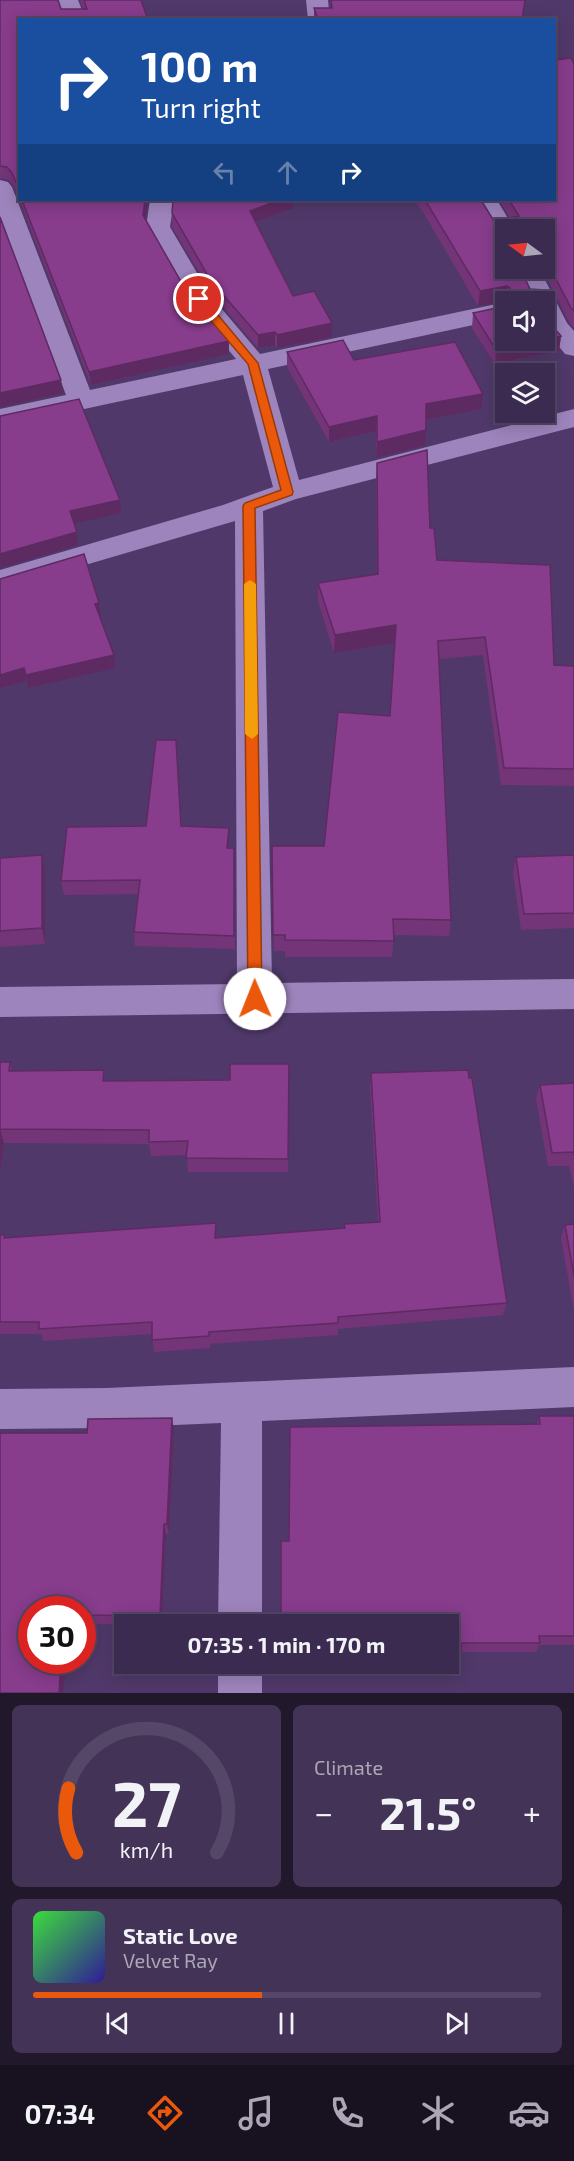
<!DOCTYPE html>
<html lang="en">
<head>
<meta charset="utf-8">
<style>
	body { margin:0; font-family:"Exo 2",sans-serif; background:#433357; color:#f1f3f6; height:100vh; display:flex; flex-direction:column; font-size:22px; white-space:nowrap }
	* { box-sizing:border-box; margin:0 }
	p { font-size:20px; color:#aca7b7 }
	.icon { flex:none; width:33px; height:33px; fill:none; stroke:currentColor; stroke-width:2; stroke-linecap:round; stroke-linejoin:round }
	.map { position:relative; height:1693px; overflow:hidden }
	.drawer { display:flex; flex-direction:column; gap:12px; padding:12px; background:#21182c; flex:1 }
	.drawer>* { flex:none }
	.hud { position:absolute; left:18px; top:18px; width:538px; height:183px; border-radius:0px; box-shadow:0 3px 15px #0003,0 0 0 2px #554767; background:#1a4fa0; color:#fff; overflow:hidden }
	.needle { width:39px; rotate:285deg }
	.fabs { position:absolute; left:495px; top:219px; display:grid; gap:12px }
	.fabs a { display:grid; place-items:center; width:60px; height:60px; border-radius:0px; background:#3c2b50; box-shadow:0 3px 15px #0003,0 0 0 2px #554767; font-size:30px }
	.speed { position:absolute; left:18px; top:1596px; display:flex; gap:12px; font-size:30px; font-weight:700; text-align:center }
	.speed>* { display:grid; place-content:center; width:78px; height:78px; border-radius:50%; background:#3c2b50; box-shadow:0 3px 15px #0003,0 0 0 2px #554767; line-height:1 }
	.speed .limit { border:9px solid #d22; background:#fff; color:#111 }
	.pin { position:absolute; display:grid; place-items:center; width:51px; height:51px; color:#fff; margin:-26px; border:3px solid #fff; border-radius:50%; box-shadow:0 2px 6px #0007 }
	.me { position:absolute; width:66px; margin:-33px; rotate:359deg; stroke-linejoin:round; filter:drop-shadow(0 0 4px #0008) }
	.turn { display:flex; align-items:center; gap:21px; height:126px; padding:0 24px; font-size:27px }
	.turn .icon { width:78px; height:78px; stroke-width:2.5 }
	.turn b { display:block; font-size:42px; line-height:51px }
	.lanes { display:flex; align-items:center; height:57px; padding:0 24px; background:#0003; justify-content:center; gap:30px; direction:ltr }
	.lanes .off { opacity:.35 }
	.big { font-size:45px; font-weight:700; line-height:1.1 }
	.drawer .tile { flex:1; display:flex; flex-direction:column; justify-content:center; gap:9px; min-width:0; padding:0 21px; border-radius:9px; background:#433357 }
	.drawer .dial { align-items:center; gap:0 }
	.dial svg { height:156px; overflow:visible; fill:none; stroke:#554767; stroke-width:7; stroke-linecap:round; text-anchor:middle }
	.dial text { fill:#f1f3f6; stroke:none }
	.song { display:flex; align-items:center; gap:18px }
	.cover { width:72px; height:72px; border-radius:9px; background:linear-gradient(135deg,hsl(120 70% 55%),hsl(250 70% 35%)) }
	.played { height:6px; border-radius:3px; background:linear-gradient(90deg,#ea580c 45%,#554767 45%) }
	.keys { display:flex; justify-content:space-around; direction:ltr }
	.heat { display:flex; justify-content:space-between; align-items:center; font-size:33px; direction:ltr }
	.drawer .tiles { flex:1; display:grid; gap:12px; grid-template-columns:1fr 1fr }
	.tile:last-child { grid-column:span 2 }
	.trip { position:absolute; left:114px; top:1614px; width:345px; height:60px; border-radius:0px; background:#3c2b50; box-shadow:0 3px 15px #0003,0 0 0 2px #554767; font-weight:700; line-height:60px; text-align:center }
	.dock { display:flex; height:96px; justify-content:space-around; align-items:center; background:#181120; color:#aca7b7 }
	.dock .icon { width:42px; height:42px }
	.dock .selected { color:#ea580c }
	.dock b { font-size:27px; color:#f1f3f6 }
	.map>svg:first-child { display:block }
	.lines { fill:none; stroke-linecap:round; stroke-linejoin:round }
	.street { fill:#9d84bc; fill-rule:evenodd }
	.wall { fill:#743478 }
	.shaded-wall { fill:#5e2a62 }
	.building { fill:#873c8c; stroke:#5e2a62; stroke-width:1.5 }
	.route { fill:#ea580c; stroke:#983908; stroke-width:1.5 }
	.slow { fill:#f59e0b }
</style>
</head>
<body>
<div class="map">
<svg width="574" height="1693" viewBox="0 0 574 1693">
	<rect width="100%" height="100%" fill="#50396a"/>
	<g class="lines">
		<path class="street" d="M56,0H78L86,20H64Z
			M306,0H328L330,20H308Z
			M0,180L8,182L12,187L90,390L236,359L190,304L146,227L150,200H174L170,227L210,295L260,354L506,302V318L268,369L299,480L574,409V427L296,499L263,511L272,983L574,979V1009L0,1017V987L237,984L235,521L0,590V570L223,505L273,487L243,375L0,427V409L66,395L0,219Z
			M473,200H497L515,230H506V241L497,239Z
			M514,268H539L567,323L574,331V356L565,354L547,332L544,328V302H530Z
			M574,1367V1407L262,1421V1624H218L221,1423L107,1428L0,1429V1389L107,1388Z
			M218,1664H262V1693H218Z"/>
	</g>
	<path class="wall" d="M0,0L61,9H83L80,0H141L20,20V200H148L145,219L187,292L229,341V354L91,385L14,186L9,180L0,178Z
		M330,0H525L522,20H314V8H331Z
		M574,64V328L569,322L542,268H544V230H506V268L544,302H508L506,300L478,306L423,212L414,200H481L497,226L507,229L509,228L510,218L499,200H555Z
		M173,200H293V208L255,222L293,296L332,337L277,348L275,345L258,348L212,294L172,227V213Z
		M473,313L561,336L559,350L495,364L472,328Z
		M287,352L354,360L481,409L426,419L425,445L376,458V431L329,442L287,367Z
		M377,463L430,528L437,560L554,665L574,666V786L501,785L483,655L439,659L451,920L449,936L394,935L392,957H285V951H274L272,846H324L390,716L395,643L334,653L318,601V583L377,574L376,481Z
		M181,826L229,828V848H234L235,949L135,946L134,932L138,894L64,895L61,881Z
		M42,855L45,871V944L0,947V858Z
		M574,855V928L521,930L513,873L516,857Z
		M0,1062H10L12,1071L106,1081L230,1080L289,1064L288,1172H188L187,1155L151,1156L149,1144L4,1143L0,1173Z
		M371,1073L469,1078L507,1303L503,1315L338,1329V1335L210,1344V1348L154,1352L152,1334L43,1341L41,1334H0V1235H5L6,1238H217L344,1228V1224L378,1222L370,1087Z
		M574,1083V1187L569,1166H548L536,1099L540,1085Z
		M574,1224V1311L561,1238L565,1225Z
		M539,1416H574V1645H539L536,1652H461L458,1660H448V1624L289,1541L537,1424Z
		M174,1430L169,1534H166L162,1624H82V1610H32L0,1693L87,1433Z"/>
	<path class="shaded-wall" d="M145,200H148L144,228L143,215Z
		M280,200H293V208L250,224V211Z
		M507,286L506,300L478,306L480,291Z
		M332,323V337L277,348V335Z
		M275,332V345L258,348V335Z
		M561,336L559,350L495,364L496,350L540,340H544Z
		M229,341V354L91,385L89,372Z
		M61,380L63,393L0,407V393Z
		M483,394L481,409L424,420L426,404Z
		M377,416L376,431L329,442V427Z
		M426,430L425,445L376,458L377,442Z
		M120,500L121,513L72,524L70,511Z
		M77,532L78,545L0,568V554Z
		M99,603L101,616L97,617L95,604Z
		M396,625L395,643L334,653L335,635Z
		M114,655L115,668L28,688L26,675Z
		M24,668L26,681L0,688V675Z
		M229,828V842L228,863L227,848Z
		M42,855L45,871V944L42,928Z
		M0,1129L4,1143L0,1173Z
		M172,1418L174,1430L169,1534L167,1524Z
		M164,1524L166,1534L162,1624L160,1616Z
		M61,1660H66L63,1693H59Z"/>
	<path class="building" d="M0,0H58L61,9H87L84,0H141L148,20H20V192L12,173L7,167L0,166Z
		M331,0H525L522,20H318L314,8H332Z
		M571,58L574,64V311L571,308L544,256V230H506V268H520L530,289L544,290V302H510V288L507,286L480,291L425,200H481L497,226L507,229L510,227V218L519,216L509,200H555V60Z
		M22,200H145L143,215L187,292L229,341L89,372Z
		M173,200H280L250,211L293,296L314,291L332,323L277,335L275,332L258,335L211,281L172,213Z
		M0,217L61,380L0,393Z
		M506,306V340H540L496,350L473,313Z
		M544,316L561,336L544,340Z
		M343,340L354,360L455,342L483,394L426,404V430L377,442V416L329,427L287,352Z
		M79,399L120,500L70,511L77,532L0,554V416Z
		M427,450L430,528H434L437,560L550,565L554,665L574,666V769L504,768L485,637L438,641L451,920L393,919L394,941L285,940V935H273L272,846H324L338,712L390,716L396,625L335,635L318,583L378,574L377,463Z
		M84,554L99,603L95,604L114,655L26,675L24,668L0,675V579Z
		M156,740H176L181,826L229,828L227,848H234V936L134,932L140,880L61,881L67,827L146,826Z
		M42,855V928L0,931V858Z
		M574,855V913L524,914L516,857Z
		M0,1062H10L9,1071L104,1070L103,1081L230,1080V1064H289L288,1159L186,1158L188,1141L149,1142V1130L0,1129V1132Z
		M468,1070L469,1078H472L507,1303L338,1317V1323L209,1332V1336L152,1340V1322L39,1329V1322H0V1235H5L4,1238L216,1223L215,1238L345,1228L344,1224L380,1222L371,1073Z
		M574,1083V1155L573,1152L552,1153L540,1085Z
		M574,1224V1276L565,1225Z
		M539,1416H574V1636H539L540,1643H461V1651H448V1624H281V1541H289L290,1427L540,1424Z
		M172,1418L167,1524H164L160,1616L82,1615V1610H32V1660H61L59,1693H0V1433H87L88,1419Z"/>
	<path class="route" d="M199,296L203,297L258,363L293,492L292,495L255,508L262,999L260,1003L255,1005L250,1003L248,999L243,506L245,503L281,490L248,364L195,302L194,299Z"/>
	<path class="slow" d="M250,580L256,584L258,734L252,739L245,734L244,584Z"/>
</svg>
<div class="fabs">
<a><svg class="needle" viewBox="-14 -14 28 28"><path d="M0-13l5 13h-10z" fill="#e53935"/><path d="M0 13l5-13h-10z" fill="#aca7b7"/></svg></a>
<a><svg class="icon" aria-label="sound" viewBox="0 0 24 24"><path d="M4 9h4l5-4v14l-5-4H4zM17 9q2 3 0 6"/></svg></a>
<a><svg class="icon" aria-label="layers" viewBox="0 0 24 24"><path d="M12 4l9 5-9 5-9-5zM3 14l9 5 9-5"/></svg></a>
</div>
<div class="speed"><div class="limit">30</div></div>
<div class="pin" style="left:199px;top:299px;background:#d93025"><svg class="icon" aria-label="arrive" viewBox="0 0 24 24"><path d="M6 21V4h12l-3 4 3 4H6"/></svg></div>
<svg class="me" style="left:255px;top:999px" viewBox="-20 -20 40 40"><circle r="19" fill="#fff"/><path d="M0-13L10 11 0 6-10 11z" fill="#ea580c"/></svg>
<div class="trip">07:35 · 1 min · 170 m</div>
<div class="hud">
<div class="turn"><svg class="icon" aria-label="right" viewBox="0 0 24 24"><path d="M7 20v-9h11M14 6l5 5-5 5"/></svg><div><b>100 m</b>Turn right</div></div>
<div class="lanes"><svg class="icon off" aria-label="left" viewBox="0 0 24 24"><path d="M17 20v-9H6M10 6l-5 5 5 5"/></svg><svg class="icon off" aria-label="ahead" viewBox="0 0 24 24"><path d="M12 20V5M6 11l6-6 6 6"/></svg><svg class="icon" aria-label="right" viewBox="0 0 24 24"><path d="M7 20v-9h11M14 6l5 5-5 5"/></svg></div>
</div>
</div>
<section class="drawer">
<div class="tiles">
<div class="tile dial"><svg viewBox="0 0 100 80">
<path d="M14 69A42 42 0 1 1 86 69"/>
<path d="M14 69A42 42 0 0 1 10 36" stroke="#ea580c"/>
<text x="50" y="56" font-size="32" font-weight="700">27</text>
<text x="50" y="72" font-size="11">km/h</text>
</svg></div>
<div class="tile"><p>Climate</p>
<div class="heat"><a>−</a><b class="big">21.5°</b><a>+</a></div>
</div>
<div class="tile">
<div class="song"><i class="cover"></i><div><b>Static Love</b><p>Velvet Ray</p></div></div>
<div class="played"></div>
<div class="keys"><svg class="icon" aria-label="previous" viewBox="0 0 24 24"><path d="M18 5L8 12l10 7zM5 5v14"/></svg><svg class="icon" aria-label="pause" viewBox="0 0 24 24"><path d="M8 5v14M16 5v14"/></svg><svg class="icon" aria-label="next" viewBox="0 0 24 24"><path d="M6 5l10 7-10 7zM19 5v14"/></svg></div>
</div>
</div>
</section>
<nav class="dock">
<b>07:34</b>
<svg class="icon selected" aria-label="directions" viewBox="0 0 24 24"><path d="M12 3l9 9-9 9-9-9zM9 14v-3h6M13 9l2 2-2 2"/></svg>
<svg class="icon" aria-label="music" viewBox="0 0 24 24"><path d="M9 18V5l10-2v13"/><circle cx="6" cy="18" r="3"/><circle cx="16" cy="16" r="3"/></svg>
<svg class="icon" aria-label="phone" viewBox="0 0 24 24"><path d="M5 4h4l2 5-3 2q2 4 5 5l2-3 5 2v4C11 20 4 13 5 4z"/></svg>
<svg class="icon" aria-label="climate" viewBox="0 0 24 24"><path d="M12 3v18M4 7l16 10M4 17L20 7"/></svg>
<svg class="icon" aria-label="car" viewBox="0 0 24 24"><path d="M5 17H2v-5l4-1 3-4h7l3 4 3 1v5h-3M9 17h6M6 11h13"/><circle cx="7" cy="17" r="2"/><circle cx="17" cy="17" r="2"/></svg>
</nav>
</body>
</html>
